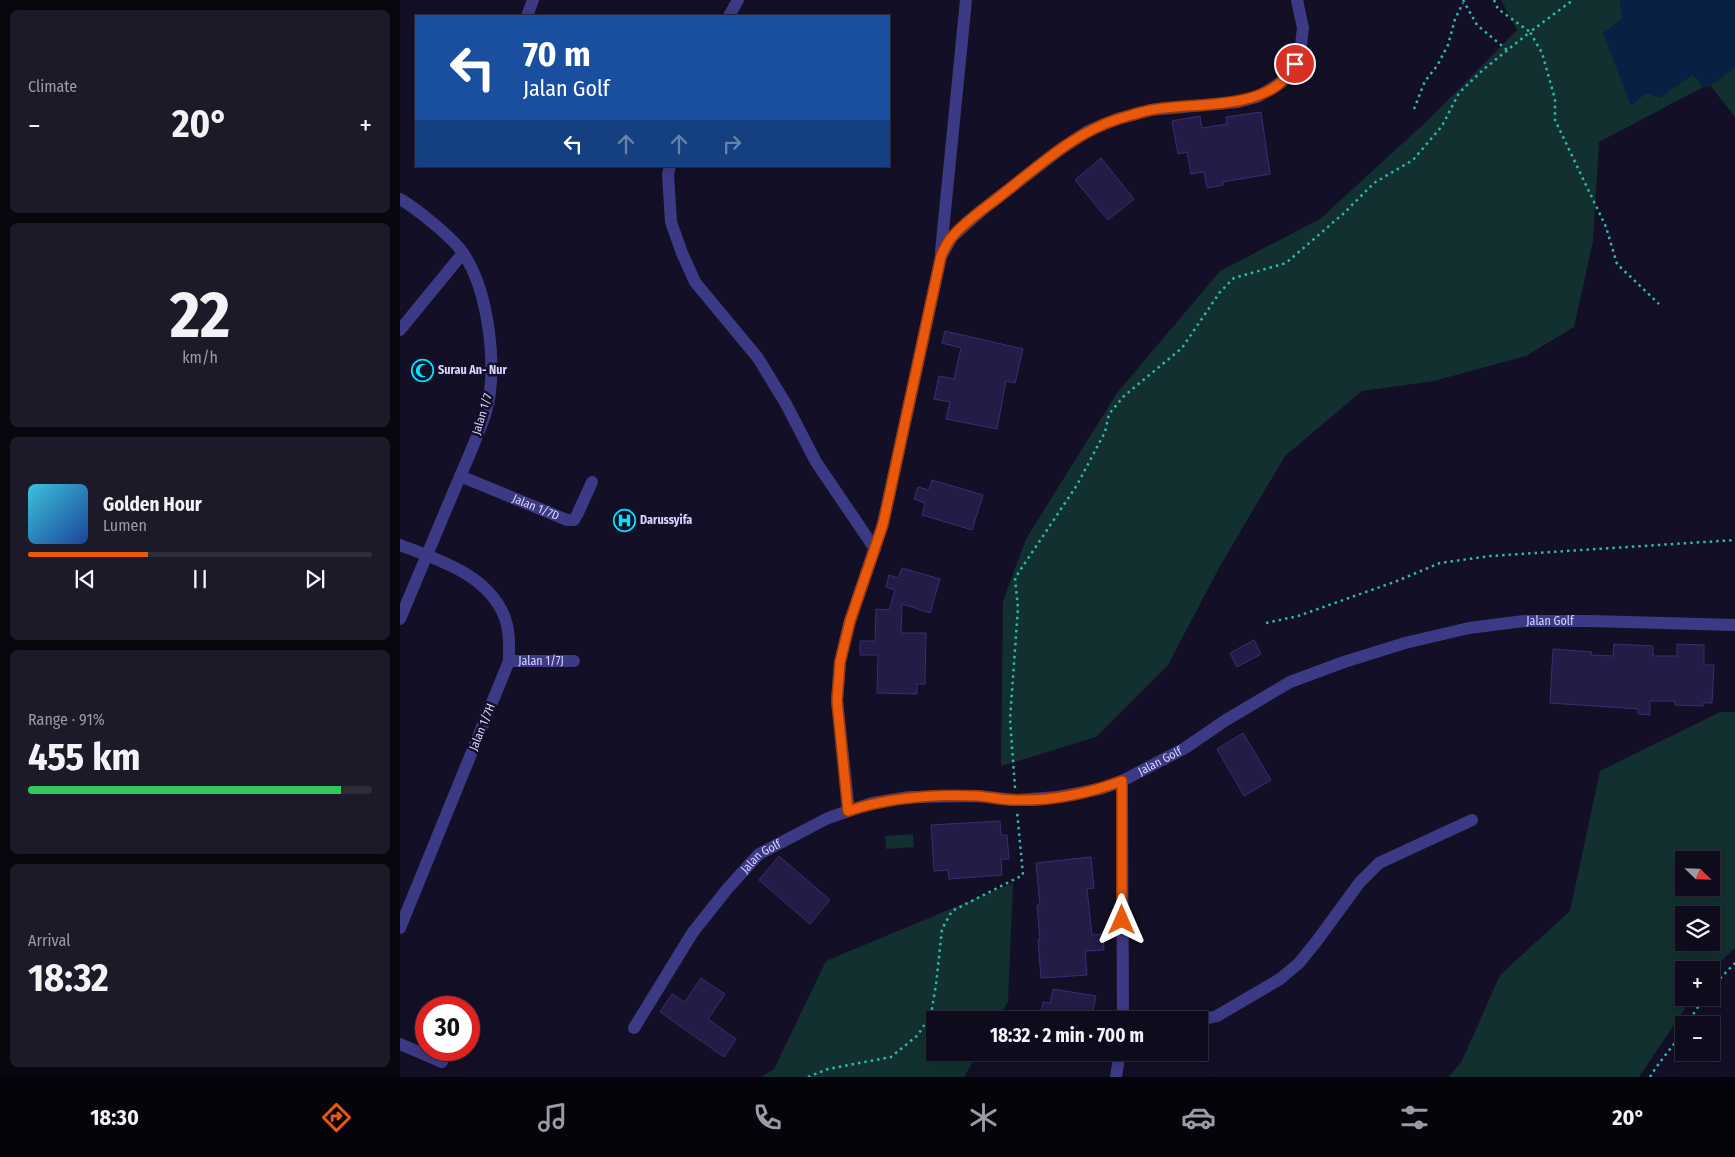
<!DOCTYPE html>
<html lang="en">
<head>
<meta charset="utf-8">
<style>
	body { margin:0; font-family:"Fira Sans Condensed",sans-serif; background:#1c1929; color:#f1f3f6; height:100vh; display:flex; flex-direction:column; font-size:19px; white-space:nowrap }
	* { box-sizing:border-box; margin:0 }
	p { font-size:16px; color:#9b9ba3 }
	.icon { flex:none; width:28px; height:28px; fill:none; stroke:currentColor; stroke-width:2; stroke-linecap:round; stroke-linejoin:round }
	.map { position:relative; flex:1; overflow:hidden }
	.drawer { display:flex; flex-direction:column; gap:10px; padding:10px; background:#08060f; width:400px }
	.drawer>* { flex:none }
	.hud { position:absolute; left:15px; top:15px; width:475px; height:152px; border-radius:0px; box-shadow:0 2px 12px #0003,0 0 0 1px #2e2b3b; background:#1a4fa0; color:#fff; overflow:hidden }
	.needle { width:32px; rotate:113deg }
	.controls { position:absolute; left:1275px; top:851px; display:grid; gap:10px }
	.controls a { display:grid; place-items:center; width:45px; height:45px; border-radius:0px; background:#0e0b1c; box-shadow:0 2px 12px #0003,0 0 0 1px #2e2b3b; font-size:25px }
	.speed { position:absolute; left:15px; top:996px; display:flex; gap:10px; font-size:25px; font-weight:700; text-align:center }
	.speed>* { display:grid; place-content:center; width:65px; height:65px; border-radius:50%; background:#0e0b1c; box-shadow:0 2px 12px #0003,0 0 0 1px #2e2b3b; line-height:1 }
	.speed .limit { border:8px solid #d22; background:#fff; color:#111 }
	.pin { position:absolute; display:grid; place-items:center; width:42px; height:42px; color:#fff; margin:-21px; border:2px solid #fff; border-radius:50%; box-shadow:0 1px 5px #0007 }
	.me { position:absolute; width:55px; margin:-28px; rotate:0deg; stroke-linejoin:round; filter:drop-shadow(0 0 4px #0008) }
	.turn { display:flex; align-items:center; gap:18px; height:105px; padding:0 25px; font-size:22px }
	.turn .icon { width:65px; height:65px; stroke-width:2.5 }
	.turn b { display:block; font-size:35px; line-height:42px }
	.lanes { display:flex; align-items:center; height:48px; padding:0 25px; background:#0003; justify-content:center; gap:25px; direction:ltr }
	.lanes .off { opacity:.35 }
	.big { font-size:38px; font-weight:700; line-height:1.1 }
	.drawer .card { flex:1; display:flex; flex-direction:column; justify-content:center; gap:8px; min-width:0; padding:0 18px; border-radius:8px; background:#1c1929 }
	.drawer .dial { align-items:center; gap:0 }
	.dial b { font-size:65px; line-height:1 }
	.song { display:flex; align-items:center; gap:15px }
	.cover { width:60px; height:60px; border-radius:8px; background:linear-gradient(135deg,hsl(190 70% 55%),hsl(220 70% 35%)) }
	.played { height:5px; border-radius:2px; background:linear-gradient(90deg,#ea580c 35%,#2e2b3b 35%) }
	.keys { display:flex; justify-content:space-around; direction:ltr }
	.heat { display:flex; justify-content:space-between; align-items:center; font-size:28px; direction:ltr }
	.charge { height:8px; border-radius:4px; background:linear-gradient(90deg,#34c759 91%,#2e2b3b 0) }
	.trip { position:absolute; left:526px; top:1011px; width:282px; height:50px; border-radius:0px; background:#0e0b1c; box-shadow:0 2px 12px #0003,0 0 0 1px #2e2b3b; font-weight:700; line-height:50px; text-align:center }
	.tab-bar { display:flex; height:80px; justify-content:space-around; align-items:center; background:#06040b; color:#9b9ba3 }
	.tab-bar .icon { width:35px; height:35px }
	.tab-bar .active { color:#ea580c }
	.tab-bar b { font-size:22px; color:#f1f3f6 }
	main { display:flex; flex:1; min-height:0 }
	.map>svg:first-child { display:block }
	.green { fill:#12302f; fill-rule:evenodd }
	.water { fill:#0a1f44 }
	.building { fill:#241b47; stroke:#3b2d73 }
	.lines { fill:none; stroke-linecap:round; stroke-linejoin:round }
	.path { stroke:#2fb8b0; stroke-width:2.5; stroke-dasharray:2.5 4; stroke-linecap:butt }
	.minor { stroke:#3d3a85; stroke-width:12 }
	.route-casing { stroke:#983908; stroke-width:12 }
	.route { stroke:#ea580c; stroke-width:9 }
	.labels { text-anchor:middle; stroke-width:5; stroke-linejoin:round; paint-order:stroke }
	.poi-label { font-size:12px; font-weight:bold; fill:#d9d4ff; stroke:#130f26; text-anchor:start }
	.street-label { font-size:12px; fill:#d9d4ff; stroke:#130f26 }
</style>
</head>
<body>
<main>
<section class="drawer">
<div class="card"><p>Climate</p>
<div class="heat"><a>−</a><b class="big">20°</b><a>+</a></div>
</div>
<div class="card dial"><b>22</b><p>km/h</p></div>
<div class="card">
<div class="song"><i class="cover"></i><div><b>Golden Hour</b><p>Lumen</p></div></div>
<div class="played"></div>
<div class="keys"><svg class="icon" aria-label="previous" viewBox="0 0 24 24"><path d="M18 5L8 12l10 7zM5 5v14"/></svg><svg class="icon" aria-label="pause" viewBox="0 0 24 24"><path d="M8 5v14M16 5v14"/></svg><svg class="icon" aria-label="next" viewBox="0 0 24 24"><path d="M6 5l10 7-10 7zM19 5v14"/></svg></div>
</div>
<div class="card"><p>Range · 91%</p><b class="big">455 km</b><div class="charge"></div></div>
<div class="card"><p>Arrival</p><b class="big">18:32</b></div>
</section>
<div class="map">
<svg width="1335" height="1077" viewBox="0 0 1335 1077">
	<rect width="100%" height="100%" fill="#130f26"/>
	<path class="green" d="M1101,0H1335V117L1309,84L1199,142L1193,241L1174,327L1126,356L1034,381L962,391L885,456L820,566L768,665L696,737L601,766L603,601L626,539L717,393L820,271L920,219L1028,120L1117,30Z
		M1320,712H1335V948L1311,970H1284V998H1292L1239,1077H1048L1061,1063L1100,975L1170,911L1200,771ZM1284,860H1311V888H1284ZM1284,915H1311V942H1284Z
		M513,834L514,847L486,849L485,836Z
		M613,883L608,1002L597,1020H535V1052L578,1053L564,1077H361L374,1069L426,961Z"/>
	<path class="water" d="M1220,0H1335V67L1306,89L1292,75L1260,98L1246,93L1231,106L1203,33L1222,19Z"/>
	<path class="building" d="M861,112L870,174L823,182V185L807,188L804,172L791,174L787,152L778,154L772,121L800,116L802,128L827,124L826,117Z
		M701,158L734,199L708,220L675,180Z
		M545,331L623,349L615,383L606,381L597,429L546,419L550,402L534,399L539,376L554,379L561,348L542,343Z
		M532,480L583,495L572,530L522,515L525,503L514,499L518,487L529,490Z
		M502,568L540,579L530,613L502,604L501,633H526L525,684H517V694L477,693L478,655H460V641H475L476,609L489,610L495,590L486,587L489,575L498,578Z
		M854,640L861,654L837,667L830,653Z
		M1214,644L1253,646V656H1277V644L1304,645V665H1314L1312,703H1303V706L1275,705V701H1250V715L1238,714V709L1150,703L1153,649L1192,652L1191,655L1213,656Z
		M843,733L871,780L844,796L817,749Z
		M600,821L601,835H607L609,859H601L602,875L549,879L548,870L534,871L531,825Z
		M379,856L430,900L410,924L359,880Z
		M691,857L694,888L687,889L692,935L703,934L704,950L685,951L687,975L641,978L638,939H640L637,905H640L636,863Z
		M301,978L325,994L308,1019L336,1039L324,1057L260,1012L272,994L285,1002Z
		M653,989L696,996L691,1020H657L640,1017L643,1002L650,1003Z"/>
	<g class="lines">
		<path class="path" d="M1063,0L1077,25L1107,50
			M1094,0L1098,9L1130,32L1173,0
			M1014,109L1025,81L1037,66L1048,45L1055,19L1063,3
			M866,623L898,616L997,581L1040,563L1090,556L1335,540
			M615,788L610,719L618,608L615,578L677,485L705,432L709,414L724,396L782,348L820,292L834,278L886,263L943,214L974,183L1013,160L1042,126L1059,93L1084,69L1130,32L1142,53L1155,99V120L1206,227L1217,264L1259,304
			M1311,988L1335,963
			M1286,1025L1304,998
			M408,1077L428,1069L491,1057L518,1035L531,1014L536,985L542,929L552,911L623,875L617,811
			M1250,1077C1260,1060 1274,1046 1284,1029"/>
		<g class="minor">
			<path d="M127,16L133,0"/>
			<path d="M329,16L338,0"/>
			<path d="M270,166L268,174L271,222L282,253L295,282L358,358L386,404L416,462L475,549"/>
			<path d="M0,199C16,208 53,238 63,253C89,291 98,369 86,412C77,439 64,467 53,493C35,535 18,577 0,619"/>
			<path d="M541,251L566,0"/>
			<path d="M0,330L63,253"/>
			<path id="s1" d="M60,476L167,520H174L177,515L192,482"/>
			<path d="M0,545C39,560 89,575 105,618C110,632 109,646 109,661L0,928"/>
			<path id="s2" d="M109,661H174"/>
			<path d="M722,781L723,1020"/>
			<path d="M449,811L437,701L440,662L450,621L483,524L541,257L552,237L581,211L658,151L688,131L717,119L751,110L838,102L857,97L877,85L890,74L900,53L903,28L897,0"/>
			<path d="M800,1020L817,1016L880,979L899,963L916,942L960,882L979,863L1072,820"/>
			<path id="s3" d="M234,1028L293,932L328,888L359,854L428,818L472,803L509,797L578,796L616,800L657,797L700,789L722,781L785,748L826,720L890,682L944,662L1005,643L1069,628L1124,621H1190L1335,625"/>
			<path d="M0,1044L42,1062"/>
			<path d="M716,1077L720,1052"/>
		</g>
	</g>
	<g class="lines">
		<defs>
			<path id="route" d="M722,920V781C689,793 651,801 616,800C603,800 590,797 578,796C534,794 490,797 448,811L437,701L440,662L450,621L483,524L541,256C544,250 547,242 552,237C565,221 588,206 604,193C640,165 674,133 718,119C729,116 740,112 751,110C796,101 872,113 895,64"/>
		</defs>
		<use href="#route" class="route-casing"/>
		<use href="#route" class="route"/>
	</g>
	<defs>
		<symbol id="mosque-ring" viewBox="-11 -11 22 22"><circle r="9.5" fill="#130f26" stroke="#00e5ff" stroke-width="1.5"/><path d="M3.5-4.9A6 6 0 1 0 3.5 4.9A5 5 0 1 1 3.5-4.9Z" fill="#00e5ff"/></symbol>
		<symbol id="hospital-ring" viewBox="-11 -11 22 22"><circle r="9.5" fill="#130f26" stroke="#00e5ff" stroke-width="1.5"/><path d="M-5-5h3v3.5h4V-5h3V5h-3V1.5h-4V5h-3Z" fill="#00e5ff"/></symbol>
	</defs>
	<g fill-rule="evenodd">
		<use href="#mosque-ring" x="10" y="358" width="25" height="25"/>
		<use href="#hospital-ring" x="212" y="508" width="25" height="25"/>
	</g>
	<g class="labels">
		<g class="poi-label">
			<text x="38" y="374">Surau An- Nur</text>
			<text x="240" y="524">Darussyifa</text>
		</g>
		<g class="street-label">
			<text transform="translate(82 414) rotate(-73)" y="4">Jalan 1/7</text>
			<text dy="4" stroke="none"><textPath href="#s1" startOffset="82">Jalan 1/7D</textPath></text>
			<text dy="4" stroke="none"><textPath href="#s3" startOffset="1056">Jalan Golf</textPath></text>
			<text dy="4" stroke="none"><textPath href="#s2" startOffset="32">Jalan 1/7J</textPath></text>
			<text transform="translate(82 727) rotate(-68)" y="4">Jalan 1/7H</text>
			<text dy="4" stroke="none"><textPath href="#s3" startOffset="635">Jalan Golf</textPath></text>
			<text dy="4" stroke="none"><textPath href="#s3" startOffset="215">Jalan Golf</textPath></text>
		</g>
	</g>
</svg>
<div class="controls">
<a><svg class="needle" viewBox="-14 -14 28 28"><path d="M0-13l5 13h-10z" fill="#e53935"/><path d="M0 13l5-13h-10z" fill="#9b9ba3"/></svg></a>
<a><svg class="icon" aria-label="layers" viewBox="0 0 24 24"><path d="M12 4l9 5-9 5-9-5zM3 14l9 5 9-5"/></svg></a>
<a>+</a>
<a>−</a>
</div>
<div class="speed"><div class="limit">30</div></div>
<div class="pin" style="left:895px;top:64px;background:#d93025"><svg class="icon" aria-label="arrive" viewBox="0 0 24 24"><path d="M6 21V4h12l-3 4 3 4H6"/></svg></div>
<svg class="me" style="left:722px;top:920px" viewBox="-20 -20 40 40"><path d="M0-17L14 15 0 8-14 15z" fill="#ea580c" stroke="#fff" stroke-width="4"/></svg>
<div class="trip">18:32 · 2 min · 700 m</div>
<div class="hud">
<div class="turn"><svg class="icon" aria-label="left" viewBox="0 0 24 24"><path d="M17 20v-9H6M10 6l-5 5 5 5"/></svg><div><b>70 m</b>Jalan Golf</div></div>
<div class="lanes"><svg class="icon" aria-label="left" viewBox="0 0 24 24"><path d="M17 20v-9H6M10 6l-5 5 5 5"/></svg><svg class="icon off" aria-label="ahead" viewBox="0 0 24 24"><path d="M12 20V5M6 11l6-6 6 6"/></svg><svg class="icon off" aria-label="ahead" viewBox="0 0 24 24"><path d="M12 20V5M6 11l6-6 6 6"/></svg><svg class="icon off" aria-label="right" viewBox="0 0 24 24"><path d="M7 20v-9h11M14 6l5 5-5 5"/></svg></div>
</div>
</div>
</main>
<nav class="tab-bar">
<b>18:30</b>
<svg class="icon active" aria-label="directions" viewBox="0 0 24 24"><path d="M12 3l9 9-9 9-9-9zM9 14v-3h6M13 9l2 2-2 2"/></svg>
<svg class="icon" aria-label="music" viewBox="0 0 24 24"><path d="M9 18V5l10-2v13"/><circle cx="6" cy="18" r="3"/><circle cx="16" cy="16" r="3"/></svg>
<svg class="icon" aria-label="phone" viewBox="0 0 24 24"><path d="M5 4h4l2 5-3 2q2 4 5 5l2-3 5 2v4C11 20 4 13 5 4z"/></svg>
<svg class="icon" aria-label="climate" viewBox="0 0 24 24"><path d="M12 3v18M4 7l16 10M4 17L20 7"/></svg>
<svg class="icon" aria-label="car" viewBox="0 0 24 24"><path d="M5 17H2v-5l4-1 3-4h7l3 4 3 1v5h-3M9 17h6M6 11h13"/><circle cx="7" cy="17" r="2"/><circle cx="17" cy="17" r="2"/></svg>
<svg class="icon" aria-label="filters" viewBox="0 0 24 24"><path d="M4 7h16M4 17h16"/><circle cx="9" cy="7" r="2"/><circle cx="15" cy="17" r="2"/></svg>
<b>20°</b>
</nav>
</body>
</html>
